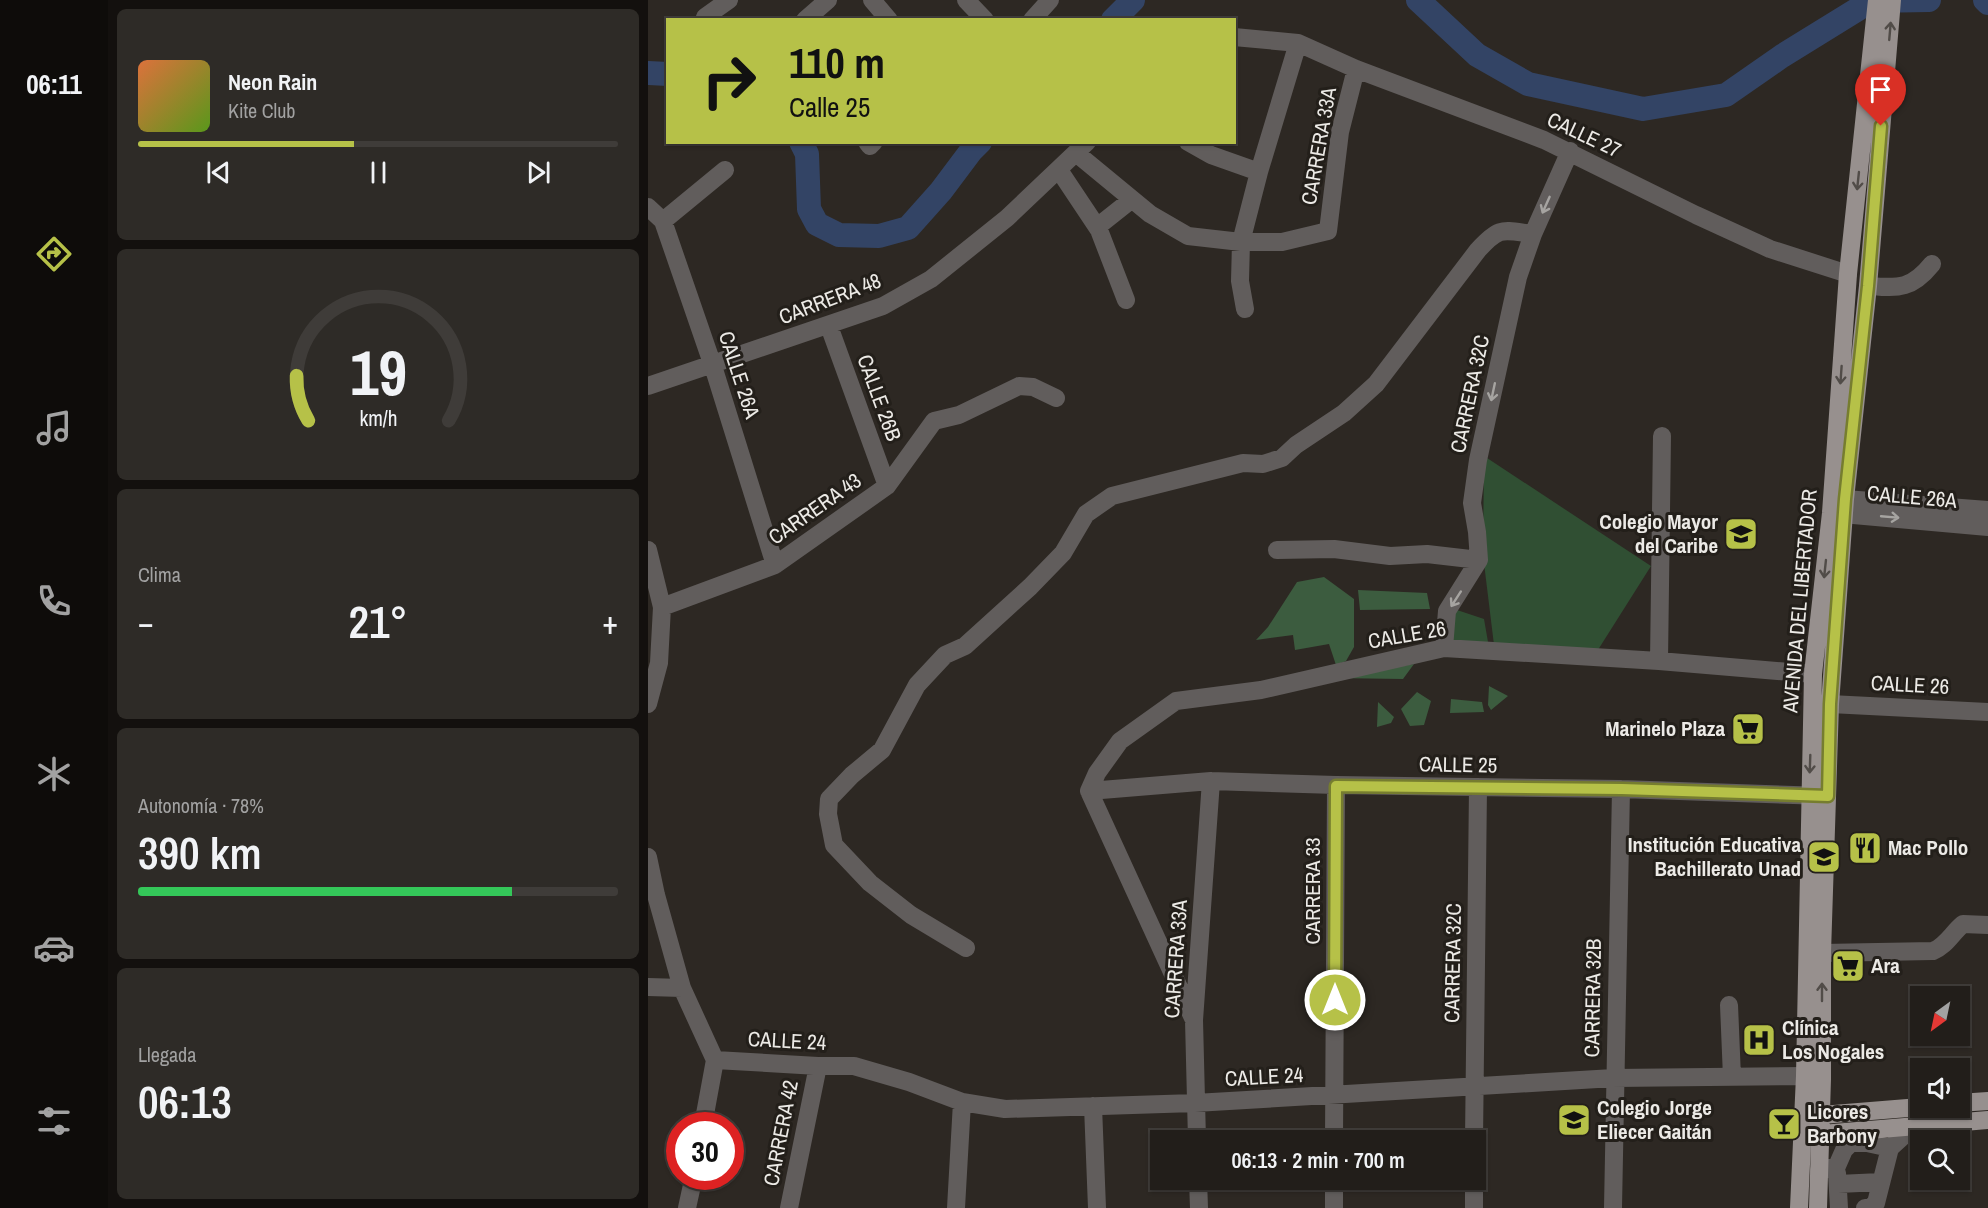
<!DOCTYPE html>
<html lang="es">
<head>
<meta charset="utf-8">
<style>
	body { margin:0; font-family:"Archivo Narrow",sans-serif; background:#2e2b27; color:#f1f3f6; height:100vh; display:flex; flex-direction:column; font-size:22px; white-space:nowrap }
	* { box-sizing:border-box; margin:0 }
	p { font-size:20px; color:#a2a2a2 }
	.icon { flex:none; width:33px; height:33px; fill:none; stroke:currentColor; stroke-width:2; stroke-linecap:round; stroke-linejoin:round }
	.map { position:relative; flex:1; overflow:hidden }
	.sheet { display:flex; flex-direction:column; gap:9px; padding:9px; background:#13100e; width:540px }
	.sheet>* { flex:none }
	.banner { position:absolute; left:18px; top:18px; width:570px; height:126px; border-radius:0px; box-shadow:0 2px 4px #0004,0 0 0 2px #3f3c39; background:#b6c148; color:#111; overflow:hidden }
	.needle { width:39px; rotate:213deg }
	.controls { position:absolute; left:1262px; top:986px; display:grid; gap:12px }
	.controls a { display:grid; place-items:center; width:60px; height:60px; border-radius:0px; background:#221e1a; box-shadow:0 2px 4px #0004,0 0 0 2px #3f3c39; font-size:30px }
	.speed { position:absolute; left:18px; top:1112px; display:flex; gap:12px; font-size:30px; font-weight:700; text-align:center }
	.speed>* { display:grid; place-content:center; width:78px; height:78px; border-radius:50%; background:#221e1a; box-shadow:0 2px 4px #0004,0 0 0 2px #3f3c39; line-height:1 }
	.speed .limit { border:9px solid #d22; background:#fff; color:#111 }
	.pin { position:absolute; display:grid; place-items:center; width:51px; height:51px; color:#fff; margin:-62px -26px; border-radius:50% 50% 50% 0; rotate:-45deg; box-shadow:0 0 6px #0007 }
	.pin .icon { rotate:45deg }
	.me { position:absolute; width:66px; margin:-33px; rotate:0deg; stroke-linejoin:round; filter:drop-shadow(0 0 4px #0008) }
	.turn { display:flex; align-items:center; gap:21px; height:126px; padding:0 24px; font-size:27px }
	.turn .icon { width:78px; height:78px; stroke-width:2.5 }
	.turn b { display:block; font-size:42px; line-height:51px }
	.big { font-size:45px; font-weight:600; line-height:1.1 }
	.sheet .tile { flex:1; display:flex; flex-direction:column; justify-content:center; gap:9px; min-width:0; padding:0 21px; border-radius:9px; background:#2e2b27 }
	.sheet .dial { align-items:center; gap:0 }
	.dial svg { height:156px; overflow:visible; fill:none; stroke:#3f3c39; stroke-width:7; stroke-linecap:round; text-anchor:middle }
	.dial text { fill:#f1f3f6; stroke:none }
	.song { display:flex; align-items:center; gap:18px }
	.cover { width:72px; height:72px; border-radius:9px; background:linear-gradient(135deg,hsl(20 70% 55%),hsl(90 70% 35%)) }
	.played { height:6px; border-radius:3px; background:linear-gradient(90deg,#b6c148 45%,#3f3c39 45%) }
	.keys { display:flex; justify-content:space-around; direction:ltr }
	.heat { display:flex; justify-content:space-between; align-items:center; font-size:33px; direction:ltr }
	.charge { height:9px; border-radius:4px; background:linear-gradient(90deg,#34c759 78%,#3f3c39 0) }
	.trip { position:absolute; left:502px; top:1130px; width:336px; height:60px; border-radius:0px; background:#221e1a; box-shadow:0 2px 4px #0004,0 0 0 2px #3f3c39; font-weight:600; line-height:60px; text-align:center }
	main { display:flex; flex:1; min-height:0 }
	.tab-bar { display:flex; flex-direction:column; width:108px; justify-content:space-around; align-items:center; background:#0e0c0a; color:#a2a2a2 }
	.tab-bar .icon { width:42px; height:42px }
	.tab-bar .selected { color:#b6c148 }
	.tab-bar b { font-size:27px; color:#f1f3f6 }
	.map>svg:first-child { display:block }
	.green { fill:#304f33 }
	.forest { fill:#3c5c3f }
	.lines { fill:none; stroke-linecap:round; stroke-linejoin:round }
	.river { stroke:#334465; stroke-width:24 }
	.minor { stroke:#615d5c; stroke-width:18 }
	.major { stroke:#97908e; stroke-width:18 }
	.oneway { stroke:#514c48 }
	.oneway2 { stroke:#a6a4a1 }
	.route-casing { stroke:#767d2f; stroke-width:15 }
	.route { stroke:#b6c148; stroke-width:10 }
	.labels { text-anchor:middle; stroke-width:6; stroke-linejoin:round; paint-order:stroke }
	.street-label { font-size:21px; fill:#eceae6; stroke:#231f1a }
	.poi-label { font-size:21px; font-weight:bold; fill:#eceae6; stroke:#231f1a; text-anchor:start }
</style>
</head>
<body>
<main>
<nav class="tab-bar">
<b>06:11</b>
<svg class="icon selected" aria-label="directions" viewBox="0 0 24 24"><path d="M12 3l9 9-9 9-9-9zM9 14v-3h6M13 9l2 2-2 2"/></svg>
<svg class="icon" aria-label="music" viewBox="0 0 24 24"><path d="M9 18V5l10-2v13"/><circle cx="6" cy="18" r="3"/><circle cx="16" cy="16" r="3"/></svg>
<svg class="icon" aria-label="phone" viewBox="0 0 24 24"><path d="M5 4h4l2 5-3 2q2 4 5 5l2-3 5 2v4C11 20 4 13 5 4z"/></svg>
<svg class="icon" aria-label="climate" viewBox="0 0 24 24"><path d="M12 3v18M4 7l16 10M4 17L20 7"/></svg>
<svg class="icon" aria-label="car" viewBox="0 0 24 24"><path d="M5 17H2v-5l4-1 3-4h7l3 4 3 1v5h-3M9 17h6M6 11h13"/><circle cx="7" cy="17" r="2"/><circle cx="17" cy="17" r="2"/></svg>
<svg class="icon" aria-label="filters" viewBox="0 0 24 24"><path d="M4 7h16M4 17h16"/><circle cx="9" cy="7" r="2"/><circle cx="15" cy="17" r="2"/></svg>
</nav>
<section class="sheet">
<div class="tile">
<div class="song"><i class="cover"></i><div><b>Neon Rain</b><p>Kite Club</p></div></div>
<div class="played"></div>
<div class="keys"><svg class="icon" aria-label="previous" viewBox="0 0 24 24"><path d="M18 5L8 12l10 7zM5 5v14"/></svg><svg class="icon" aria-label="pause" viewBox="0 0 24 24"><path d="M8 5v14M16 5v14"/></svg><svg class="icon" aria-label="next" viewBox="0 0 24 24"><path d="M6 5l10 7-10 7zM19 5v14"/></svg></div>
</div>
<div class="tile dial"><svg viewBox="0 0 100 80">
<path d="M14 69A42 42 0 1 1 86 69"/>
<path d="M14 69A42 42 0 0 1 8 46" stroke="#b6c148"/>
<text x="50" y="56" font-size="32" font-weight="700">19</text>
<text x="50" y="72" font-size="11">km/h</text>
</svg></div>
<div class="tile"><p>Clima</p>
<div class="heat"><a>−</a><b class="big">21°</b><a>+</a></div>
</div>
<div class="tile"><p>Autonomía · 78%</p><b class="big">390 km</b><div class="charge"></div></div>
<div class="tile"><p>Llegada</p><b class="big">06:13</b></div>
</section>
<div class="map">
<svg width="1340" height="1208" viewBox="0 0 1340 1208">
	<rect width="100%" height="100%" fill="#2d2823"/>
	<path class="green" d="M836,456L1003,566L948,653L846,645L835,555Z
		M806,609L836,619L840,642L802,643Z"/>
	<path class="forest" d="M676,577L706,599V647L698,661L688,665L681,644L647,650L645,635L608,640L620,627L649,582Z
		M710,590L779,593L782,609L712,610Z
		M766,664L755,679L685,678Z
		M841,686L860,696L843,710L840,705Z
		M769,692L783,701L776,725L762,726L753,709Z
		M803,699L834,702L836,712L802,713Z
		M730,702L746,717L743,723L729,727Z"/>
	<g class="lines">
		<path class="river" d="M770,0L829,55L880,84L995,109L1078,95L1134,56L1223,1L1281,0
			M1337,0L1340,3
			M465,20L485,0
			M0,73L20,74
			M153,142L159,154L161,209L169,224L191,235L231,236L260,228L293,191L323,151L332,142"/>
		<path class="minor" d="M224,0L241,20
			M318,0L337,20
			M57,17L81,0
			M157,20L180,0
			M384,20L402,0
			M586,37L650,43L708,69L896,140L1048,215L1122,249L1200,274
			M219,142L222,146L226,142
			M540,142L563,155L611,172
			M428,153L502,214L540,236L593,242H634L680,231L692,132L708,69
			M411,170L451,230L478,300
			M0,207L15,221L65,366L127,565
			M15,221L77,170
			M449,227L483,200
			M1220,286C1250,288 1263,290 1284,264
			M597,309L592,281L593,242L611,172L650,43
			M181,326L239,486
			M0,386L235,306L283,279L359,218L439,142
			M1184,501L1197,499L1340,510
			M1183,513L1340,527
			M0,550L14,607L11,663L0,704
			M629,550L686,549L742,556L779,554L831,560
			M14,607L127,565L239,486L286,421L311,415L371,386L385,387L408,398
			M796,648L799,611L831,560L829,532L824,503L830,460L870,277L885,234L922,151
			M1011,661L1014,436
			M1182,704L1340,712
			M441,791L449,773L472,741L528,701L613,690L796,648L1011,661L1165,674
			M441,791L563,781L688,785L973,789L1177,796
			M441,791L545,1018
			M0,857L8,895L34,988L67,1060L55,1125
			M318,948L263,915L222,883L186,845L180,814L181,799L204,775L234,750L269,685L297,655L317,646L382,587L415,553L438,514L464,496L595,463L615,464L634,458L648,445L696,413L728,384L830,250C852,226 854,230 885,234
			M1174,953L1285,951C1298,946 1304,933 1315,924L1340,925
			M0,987L34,988
			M1081,1005L1084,1077
			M67,1060L170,1066H206L261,1082L314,1102L357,1109L547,1103L966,1078L1157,1076L1171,1078
			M445,1106L449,1208
			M549,1140L546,1020L563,781
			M686,1140L688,785
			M826,1140L830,787
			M1171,1171L1189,1166L1196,1150L1203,1143H1219L1242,1148
			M1189,1173L1191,1208
			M550,1179L551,1208
			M1190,1184L1233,1182
			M39,1208L46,1176
			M141,1208L170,1066
			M308,1208L314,1102
			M686,1208V1179
			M826,1208V1179
			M965,1208L973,789
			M1217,1208H1222L1228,1203L1242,1148L1265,1127"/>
		<path class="major" d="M1311,1103L1340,1101
			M1161,1116L1272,1107
			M1162,1135L1340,1120
			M1151,1208L1157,1076L1165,674L1183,513L1200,274L1229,0
			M1170,1208L1174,1079V953L1182,704L1197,499L1220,286L1244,0"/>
	</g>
	<defs><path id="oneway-shaft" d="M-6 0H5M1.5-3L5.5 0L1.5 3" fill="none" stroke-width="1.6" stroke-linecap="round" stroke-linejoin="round" transform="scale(1.5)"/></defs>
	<g class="oneway">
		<use href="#oneway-shaft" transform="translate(1242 31) rotate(-85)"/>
		<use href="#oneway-shaft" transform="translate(1210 181) rotate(96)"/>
		<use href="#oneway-shaft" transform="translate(1193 375) rotate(94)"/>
		<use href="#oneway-shaft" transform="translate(1177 569) rotate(96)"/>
		<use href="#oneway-shaft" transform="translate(1162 764) rotate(92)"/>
		<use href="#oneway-shaft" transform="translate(1174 992) rotate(-90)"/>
	</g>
	<g class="oneway2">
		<use href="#oneway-shaft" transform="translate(898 205) rotate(114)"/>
		<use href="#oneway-shaft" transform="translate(845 392) rotate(102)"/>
		<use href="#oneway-shaft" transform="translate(1242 517) rotate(5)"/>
		<use href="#oneway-shaft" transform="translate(808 599) rotate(123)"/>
	</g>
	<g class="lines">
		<defs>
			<path id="route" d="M687,1000L688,786L974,789L1180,796L1182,704L1197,499L1220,286L1233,126"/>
		</defs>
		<use href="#route" class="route-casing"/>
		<use href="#route" class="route"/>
	</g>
	<defs>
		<symbol id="school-square" viewBox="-11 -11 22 22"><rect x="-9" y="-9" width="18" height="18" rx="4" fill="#b6c148" stroke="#231f1a"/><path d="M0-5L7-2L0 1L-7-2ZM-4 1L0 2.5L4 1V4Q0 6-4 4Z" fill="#111"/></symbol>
		<symbol id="supermarket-square" viewBox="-11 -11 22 22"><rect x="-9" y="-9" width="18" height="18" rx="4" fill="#b6c148" stroke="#231f1a"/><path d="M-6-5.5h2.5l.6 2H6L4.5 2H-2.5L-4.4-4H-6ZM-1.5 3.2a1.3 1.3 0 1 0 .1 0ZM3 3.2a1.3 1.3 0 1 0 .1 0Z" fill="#111"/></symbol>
		<symbol id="restaurant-square" viewBox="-11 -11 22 22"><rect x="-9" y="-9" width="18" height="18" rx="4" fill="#b6c148" stroke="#231f1a"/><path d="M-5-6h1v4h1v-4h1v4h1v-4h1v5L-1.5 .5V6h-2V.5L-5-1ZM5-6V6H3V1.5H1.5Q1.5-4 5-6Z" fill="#111"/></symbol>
		<symbol id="hospital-square" viewBox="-11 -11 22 22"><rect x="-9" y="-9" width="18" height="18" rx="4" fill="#b6c148" stroke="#231f1a"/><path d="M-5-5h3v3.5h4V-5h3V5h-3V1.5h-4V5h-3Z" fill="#111"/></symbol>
		<symbol id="bar-square" viewBox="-11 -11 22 22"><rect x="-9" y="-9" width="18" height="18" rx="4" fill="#b6c148" stroke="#231f1a"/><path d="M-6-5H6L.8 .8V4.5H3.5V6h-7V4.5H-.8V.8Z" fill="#111"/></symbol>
	</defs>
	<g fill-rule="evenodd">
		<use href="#school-square" x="1074" y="515" width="38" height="38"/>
		<use href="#supermarket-square" x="1081" y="710" width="38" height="38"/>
		<use href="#restaurant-square" x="1198" y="829" width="38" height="38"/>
		<use href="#school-square" x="1157" y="838" width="38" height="38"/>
		<use href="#supermarket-square" x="1181" y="947" width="38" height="38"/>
		<use href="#hospital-square" x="1092" y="1021" width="38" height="38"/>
		<use href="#school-square" x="907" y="1101" width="38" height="38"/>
		<use href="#bar-square" x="1117" y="1105" width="38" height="38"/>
	</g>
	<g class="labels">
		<g class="street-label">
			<text transform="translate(936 135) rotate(25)" y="7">CALLE 27</text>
			<text transform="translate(671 146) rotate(-80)" y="7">CARRERA 33A</text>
			<text transform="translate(182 299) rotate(-21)" y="7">CARRERA 48</text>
			<text transform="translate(91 375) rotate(72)" y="7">CALLE 26A</text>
			<text transform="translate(822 394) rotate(-78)" y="7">CARRERA 32C</text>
			<text transform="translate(231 398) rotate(70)" y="7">CALLE 26B</text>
			<text transform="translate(1264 497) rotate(5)" y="7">CALLE 26A</text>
			<text transform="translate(167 509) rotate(-35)" y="7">CARRERA 43</text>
			<text transform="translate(1152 601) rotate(-85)" y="7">AVENIDA DEL LIBERTADOR</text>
			<text transform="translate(759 635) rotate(-10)" y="7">CALLE 26</text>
			<text transform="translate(1262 685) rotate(3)" y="7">CALLE 26</text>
			<text transform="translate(810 765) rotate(1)" y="7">CALLE 25</text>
			<text transform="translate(665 891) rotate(-90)" y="7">CARRERA 33</text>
			<text transform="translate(528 959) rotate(-86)" y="7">CARRERA 33A</text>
			<text transform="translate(805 963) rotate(-89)" y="7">CARRERA 32C</text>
			<text transform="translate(945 998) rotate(-89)" y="7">CARRERA 32B</text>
			<text transform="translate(139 1041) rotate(3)" y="7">CALLE 24</text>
			<text transform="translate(616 1077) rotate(-3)" y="7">CALLE 24</text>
			<text transform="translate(133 1133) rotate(-79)" y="7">CARRERA 42</text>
		</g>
		<g class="poi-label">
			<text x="1070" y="529" text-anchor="end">Colegio Mayor<tspan x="1070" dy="24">del Caribe</tspan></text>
			<text x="1077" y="736" text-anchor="end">Marinelo Plaza</text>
			<text x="1153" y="852" text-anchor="end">Institución Educativa<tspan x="1153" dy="24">Bachillerato Unad</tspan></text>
			<text x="1240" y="855">Mac Pollo</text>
			<text x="1223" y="973">Ara</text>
			<text x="1134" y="1035">Clínica<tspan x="1134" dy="24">Los Nogales</tspan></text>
			<text x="949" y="1115">Colegio Jorge<tspan x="949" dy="24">Eliecer Gaitán</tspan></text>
			<text x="1159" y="1119">Licores<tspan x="1159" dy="24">Barbony</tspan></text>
		</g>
	</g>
</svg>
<div class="controls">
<a><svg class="needle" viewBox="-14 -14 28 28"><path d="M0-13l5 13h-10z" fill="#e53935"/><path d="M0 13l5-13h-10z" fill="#a2a2a2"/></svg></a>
<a><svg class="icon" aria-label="sound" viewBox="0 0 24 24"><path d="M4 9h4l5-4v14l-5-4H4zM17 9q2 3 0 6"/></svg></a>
<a><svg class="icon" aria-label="search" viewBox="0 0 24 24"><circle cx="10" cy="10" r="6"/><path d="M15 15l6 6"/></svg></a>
</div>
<div class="speed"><div class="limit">30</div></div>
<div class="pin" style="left:1233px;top:126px;background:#d93025"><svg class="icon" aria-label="arrive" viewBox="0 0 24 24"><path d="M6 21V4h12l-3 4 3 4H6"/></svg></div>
<svg class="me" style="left:687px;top:1000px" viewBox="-20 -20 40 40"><circle r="17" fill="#b6c148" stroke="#fff" stroke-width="3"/><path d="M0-11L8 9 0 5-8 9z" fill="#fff"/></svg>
<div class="trip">06:13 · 2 min · 700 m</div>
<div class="banner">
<div class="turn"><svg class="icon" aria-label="right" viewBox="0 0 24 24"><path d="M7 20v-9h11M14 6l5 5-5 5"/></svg><div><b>110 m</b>Calle 25</div></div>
</div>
</div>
</main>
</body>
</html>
